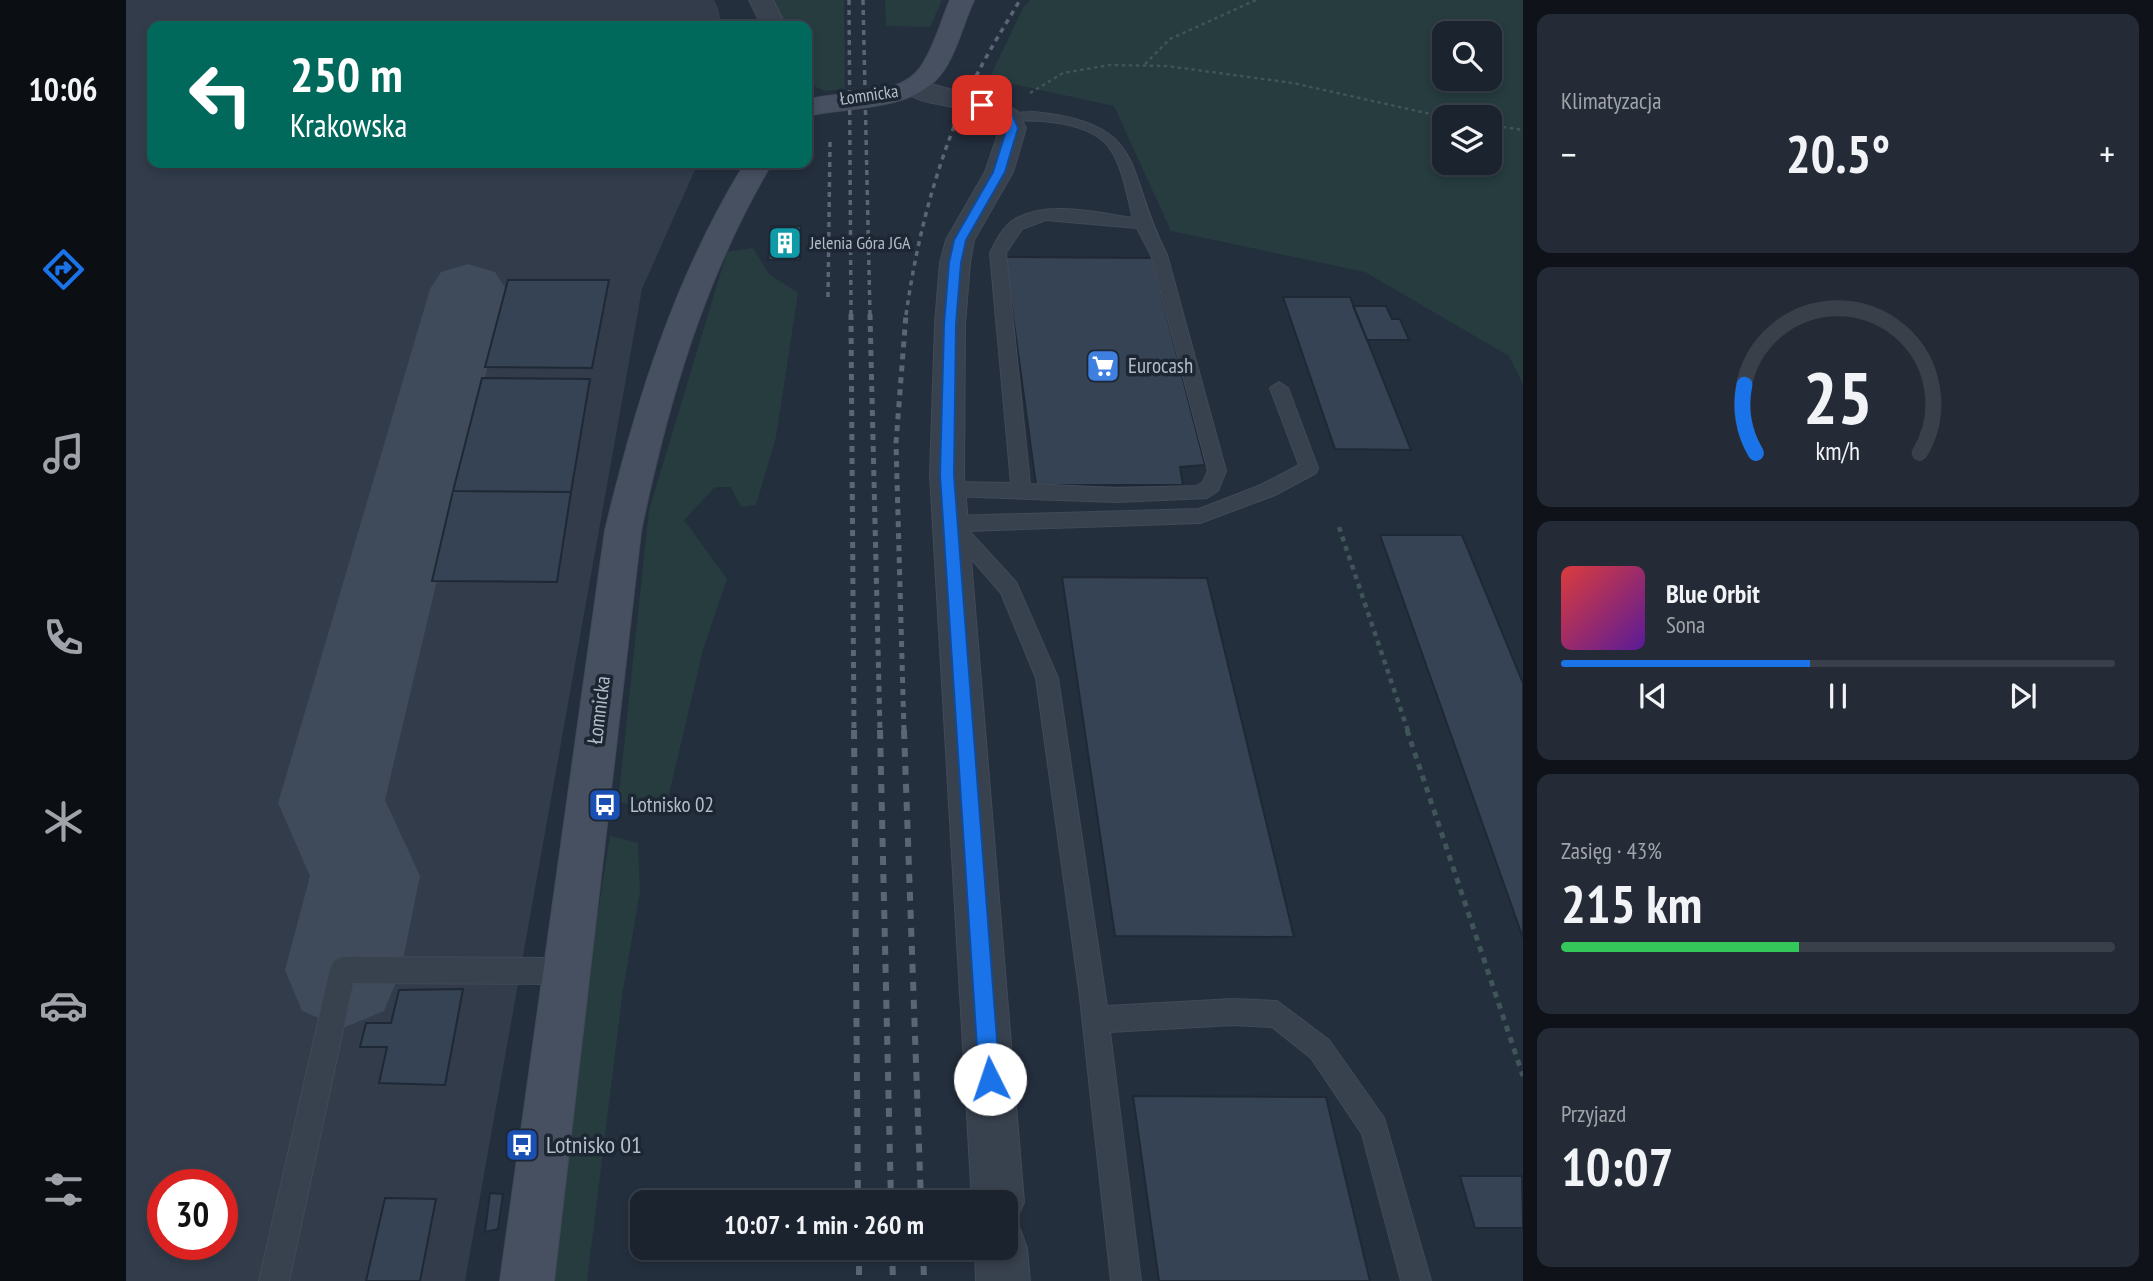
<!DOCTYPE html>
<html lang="pl">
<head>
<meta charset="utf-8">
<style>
	body { margin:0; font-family:"PT Sans Narrow",sans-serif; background:#242b36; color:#f1f3f6; height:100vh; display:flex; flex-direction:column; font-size:26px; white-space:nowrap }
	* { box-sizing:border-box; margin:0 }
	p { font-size:23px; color:#a0a4aa }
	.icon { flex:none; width:38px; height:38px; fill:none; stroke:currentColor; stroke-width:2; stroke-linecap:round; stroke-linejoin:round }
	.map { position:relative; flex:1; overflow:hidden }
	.side { display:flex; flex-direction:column; gap:14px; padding:14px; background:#0f1319; width:630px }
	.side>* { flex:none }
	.top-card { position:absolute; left:21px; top:21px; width:665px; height:147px; border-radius:14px; box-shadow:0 4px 10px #0003,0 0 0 2px #39404a; background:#00695c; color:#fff; overflow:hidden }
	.tools { position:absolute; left:1306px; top:21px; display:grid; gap:14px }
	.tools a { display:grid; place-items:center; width:70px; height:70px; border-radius:14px; background:#1b232e; box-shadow:0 4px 10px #0003,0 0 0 2px #39404a; font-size:35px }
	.speed { position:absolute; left:21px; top:1169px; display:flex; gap:14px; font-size:35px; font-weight:700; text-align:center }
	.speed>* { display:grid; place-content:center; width:91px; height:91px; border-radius:50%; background:#1b232e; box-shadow:0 4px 10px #0003,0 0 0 2px #39404a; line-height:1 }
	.speed .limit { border:10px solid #d22; background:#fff; color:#111 }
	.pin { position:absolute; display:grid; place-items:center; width:60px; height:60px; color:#fff; margin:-30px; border-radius:14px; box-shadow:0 4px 10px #0006 }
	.me { position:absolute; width:77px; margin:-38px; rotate:356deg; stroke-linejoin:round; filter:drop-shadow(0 0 5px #0008) }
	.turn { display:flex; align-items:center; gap:24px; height:147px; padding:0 28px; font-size:32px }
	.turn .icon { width:91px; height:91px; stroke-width:2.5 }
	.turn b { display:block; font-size:49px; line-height:60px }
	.big { font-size:52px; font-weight:700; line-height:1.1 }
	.side .tile { flex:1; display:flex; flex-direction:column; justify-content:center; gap:10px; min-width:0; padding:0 24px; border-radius:14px; background:#242b36 }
	.side .dial { align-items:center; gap:0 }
	.dial svg { height:182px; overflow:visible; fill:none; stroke:#39404a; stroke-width:7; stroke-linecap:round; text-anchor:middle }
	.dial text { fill:#f1f3f6; stroke:none }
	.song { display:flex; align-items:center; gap:21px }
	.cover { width:84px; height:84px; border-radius:10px; background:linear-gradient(135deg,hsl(0 70% 55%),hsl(270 70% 35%)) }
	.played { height:7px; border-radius:4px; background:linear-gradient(90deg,#1a73e8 45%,#39404a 45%) }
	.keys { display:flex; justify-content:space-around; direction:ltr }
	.heat { display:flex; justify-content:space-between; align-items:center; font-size:38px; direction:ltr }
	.charge { height:10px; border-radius:5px; background:linear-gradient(90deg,#34c759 43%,#39404a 0) }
	.trip { position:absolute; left:504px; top:1190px; width:388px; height:70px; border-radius:14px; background:#1b232e; box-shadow:0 4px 10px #0003,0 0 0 2px #39404a; font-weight:700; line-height:70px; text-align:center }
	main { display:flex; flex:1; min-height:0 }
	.tabs { display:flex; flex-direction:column; width:126px; justify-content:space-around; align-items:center; background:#0b0e12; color:#a0a4aa }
	.tabs .icon { width:49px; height:49px }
	.tabs .selected { color:#1a73e8 }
	.tabs b { font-size:32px; color:#f1f3f6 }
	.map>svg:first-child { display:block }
	.airport { fill:#323c4b; fill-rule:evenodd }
	.green { fill:#263c3f; fill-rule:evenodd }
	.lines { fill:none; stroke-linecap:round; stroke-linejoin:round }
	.taxiway { fill:#3f4a5a; fill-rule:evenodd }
	.building { fill:#364354; stroke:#1f2835; stroke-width:2 }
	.lane-casing { stroke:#414a57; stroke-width:2 }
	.street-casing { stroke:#414a57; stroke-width:2 }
	.secondary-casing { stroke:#414a57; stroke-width:2 }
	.path-far2 { stroke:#3f5557; stroke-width:2.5; stroke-dasharray:3.5 3.5; stroke-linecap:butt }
	.path-far1 { stroke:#3f5557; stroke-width:4.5; stroke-dasharray:5 5; stroke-linecap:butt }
	.path { stroke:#3f5557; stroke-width:5; stroke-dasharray:6 6; stroke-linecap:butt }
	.lane { fill:#38414e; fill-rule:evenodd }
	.street { fill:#38414e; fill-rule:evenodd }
	.secondary { fill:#465061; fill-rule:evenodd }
	.rail-far2 { stroke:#5a6575; stroke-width:3.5; stroke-dasharray:5 5; stroke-linecap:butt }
	.rail-far1 { stroke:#5a6575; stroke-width:5; stroke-dasharray:6 6; stroke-linecap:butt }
	.rail { stroke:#5a6575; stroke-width:6; stroke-dasharray:9 9; stroke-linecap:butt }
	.route { fill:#1a73e8; stroke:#114b97; stroke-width:2 }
	.labels { text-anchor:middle; stroke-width:7; stroke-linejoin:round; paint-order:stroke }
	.far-street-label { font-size:18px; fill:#b4bcc9; stroke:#1d2633 }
	.far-poi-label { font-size:18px; fill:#b4bcc9; stroke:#1d2633; text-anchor:start }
	.poi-label { font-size:21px; fill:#b4bcc9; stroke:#1d2633; text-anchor:start }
	.street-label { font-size:21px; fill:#b4bcc9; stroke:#1d2633 }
	.near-poi-label { font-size:24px; fill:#b4bcc9; stroke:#1d2633; text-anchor:start }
</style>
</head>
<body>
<main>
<nav class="tabs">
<b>10:06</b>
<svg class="icon selected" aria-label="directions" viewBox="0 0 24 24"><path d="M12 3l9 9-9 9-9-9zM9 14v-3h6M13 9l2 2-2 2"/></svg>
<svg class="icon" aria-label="music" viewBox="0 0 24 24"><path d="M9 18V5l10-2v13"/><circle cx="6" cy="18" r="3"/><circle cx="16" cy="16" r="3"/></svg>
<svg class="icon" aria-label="phone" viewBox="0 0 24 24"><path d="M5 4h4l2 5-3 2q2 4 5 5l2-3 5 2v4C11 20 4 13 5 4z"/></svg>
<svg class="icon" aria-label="climate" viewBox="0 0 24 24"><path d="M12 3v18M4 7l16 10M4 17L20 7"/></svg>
<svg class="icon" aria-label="car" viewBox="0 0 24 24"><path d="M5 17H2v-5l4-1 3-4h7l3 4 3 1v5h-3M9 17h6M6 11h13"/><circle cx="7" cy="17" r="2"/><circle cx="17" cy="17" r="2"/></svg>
<svg class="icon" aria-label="filters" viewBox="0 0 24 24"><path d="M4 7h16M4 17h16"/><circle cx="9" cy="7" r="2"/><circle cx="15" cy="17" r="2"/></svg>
</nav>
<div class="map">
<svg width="1397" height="1281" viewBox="0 0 1397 1281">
	<rect width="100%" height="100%" fill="#242f3e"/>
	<path class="airport" d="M0,0H588L592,8L596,26H26V163H572L516,289L339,1281H0ZM37,1185H96V1244H37Z"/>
	<path class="green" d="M645,0H718L719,89L699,91L681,83V26H659Z
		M759,0H816L804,27L760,26Z
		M904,0H1397V384L1383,356L1239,272L1045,231L988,106L863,79L897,8ZM1318,33H1363V79H1318ZM1363,117V163H1318V117Z
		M627,248L643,274L672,293L650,437L630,505L615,507L605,487H589L558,520L601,579L577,650L539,811L492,802L523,510L601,252Z
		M484,836L512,843L514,892L497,990L461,1281H427L465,956Z"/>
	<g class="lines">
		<path class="taxiway" d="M342,264L369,272L380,289L259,800L294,876L275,970L258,1011L217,1028L176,1011L159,970L184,876L152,803L304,289L315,272Z"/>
	</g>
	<path class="building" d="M645,226H675L674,260H642Z
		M879,257L1026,258L1079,465L1054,467L1057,485H910Z
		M382,280H483L466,368L359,367Z
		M1157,297H1224L1285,450L1209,449Z
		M1227,306H1260L1266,319H1274L1283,340H1241Z
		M356,378L464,379L445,492L327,491Z
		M327,491L445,492L431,582L306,581Z
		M1254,535H1336L1397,683V938Z
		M936,577L1081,578L1168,937L989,936Z
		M337,989L319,1085L253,1083L261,1047H234L240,1023H265L273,990Z
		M1007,1096L1200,1097L1244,1281H1033Z
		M1334,1176H1396L1397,1228H1349Z
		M364,1193L377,1194L372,1229L359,1232Z
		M259,1198L310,1199L294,1281H240Z"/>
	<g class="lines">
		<defs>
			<path id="lane" d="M908,112C1025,124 997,170 1041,255L1100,471L1092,491L1081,498L990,502L822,496L812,489L822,482L885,483L864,253C870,241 877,226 889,219C922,200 972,213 1007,218C1001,196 997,169 985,150C966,121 912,119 882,121L875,117L882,113ZM920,220L1011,228L1025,255L1082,471L1077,482L1071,486L990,488L904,484L880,253L896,229Z
				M1153,382L1162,388L1192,468L1190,473L1149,495L1074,523L843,531L890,582L932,678L981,1006L1107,999L1151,1001L1203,1040L1258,1118L1305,1281H1275L1236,1134L1185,1058L1146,1027L1107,1025L984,1032L1015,1281H985L953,989L910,678L875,593L815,524L818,519L825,516L1073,509L1135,485L1173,465L1144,388Z
				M217,957L441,958L450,962L454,971L450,980L441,984L227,983L163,1281H133L204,970L208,961Z"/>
			<path id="street" d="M623,0H647L660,26H636Z
				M787,79L880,105L891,111L900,128L887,172L848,240L844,263L839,324L838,475L898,1202L890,1220L881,1224L894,1229L901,1248L904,1281H850L849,1248H880V1202H846L804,475L809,324L814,263L820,240L859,172L874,128C862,100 793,113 774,87L778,82Z"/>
			<path id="secondary" d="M824,0H848C838,21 833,45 821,65C794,113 728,105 681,116V100C716,89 774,100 796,65C809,45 815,21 824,0Z
				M619,163H646C578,278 542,401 515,531L428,1281H374L479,531C510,401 549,277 619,163Z"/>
		</defs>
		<use href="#lane" class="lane-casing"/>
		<use href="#street" class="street-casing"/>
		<use href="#secondary" class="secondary-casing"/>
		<path class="path-far2" d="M1019,64L1044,39L1130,0
			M904,93L937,73L984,65L1041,66L1167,83L1318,117
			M1363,125L1397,130"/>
		<path class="path-far1" d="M1213,527L1282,731"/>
		<path class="path" d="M1281,730L1397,1076"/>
		<use href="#lane" class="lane"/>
		<use href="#street" class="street"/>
		<use href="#secondary" class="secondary"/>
		<path class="rail-far2" d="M723,0L725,315
			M737,0L744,315
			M702,297L704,142
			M780,315C791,237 811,161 844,89C858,58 877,29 894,0"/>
		<path class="rail-far1" d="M725,314L728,731
			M744,314L754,731
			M778,731L770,443L780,314"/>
		<path class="rail" d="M728,730L732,1202
			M754,730L765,1202
			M778,730L795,1202
			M733,1248V1281
			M766,1248L767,1281
			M797,1248L798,1281"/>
	</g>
	<path class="route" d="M856,102L886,114L892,128L879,172L840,240L835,263L830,324L828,475L874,1079L871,1086L864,1089L856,1086L853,1079L814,475L818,324L823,263L828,240L867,172L881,128L878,119L852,107V103Z"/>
	<defs>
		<symbol id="building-square" viewBox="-11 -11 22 22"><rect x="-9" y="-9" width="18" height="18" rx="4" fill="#0f9aa8" stroke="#1d2633"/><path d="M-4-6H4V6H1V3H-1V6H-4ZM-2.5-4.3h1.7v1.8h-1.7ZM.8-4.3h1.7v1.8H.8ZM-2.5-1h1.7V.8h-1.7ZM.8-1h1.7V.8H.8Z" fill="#fff"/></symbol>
		<symbol id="supermarket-square" viewBox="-11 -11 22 22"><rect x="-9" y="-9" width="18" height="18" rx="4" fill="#3f7fe0" stroke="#1d2633"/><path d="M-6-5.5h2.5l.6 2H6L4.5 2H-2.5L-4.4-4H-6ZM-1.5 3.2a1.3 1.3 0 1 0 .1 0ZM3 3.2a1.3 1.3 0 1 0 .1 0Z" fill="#fff"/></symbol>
		<symbol id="bus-square" viewBox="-11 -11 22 22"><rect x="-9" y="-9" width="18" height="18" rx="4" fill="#1a4fb4" stroke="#1d2633"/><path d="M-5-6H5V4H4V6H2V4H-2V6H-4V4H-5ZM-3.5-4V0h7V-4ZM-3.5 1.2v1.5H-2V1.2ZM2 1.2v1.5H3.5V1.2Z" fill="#fff"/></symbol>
	</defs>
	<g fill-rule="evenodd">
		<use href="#building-square" x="640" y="224" width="38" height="38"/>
		<use href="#supermarket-square" x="958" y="347" width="38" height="38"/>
		<use href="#bus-square" x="460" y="786" width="38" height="38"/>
		<use href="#bus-square" x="377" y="1126" width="38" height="38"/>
	</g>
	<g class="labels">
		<g class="far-street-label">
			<text transform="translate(743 95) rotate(-8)" y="6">Łomnicka</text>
		</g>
		<g class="far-poi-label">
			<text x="684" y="249">Jelenia Góra JGA</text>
		</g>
		<g class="poi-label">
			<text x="1002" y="373">Eurocash</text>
			<text x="504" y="812">Lotnisko 02</text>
		</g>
		<g class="street-label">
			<text transform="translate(473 710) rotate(-83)" y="7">Łomnicka</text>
		</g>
		<g class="near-poi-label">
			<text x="420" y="1153">Lotnisko 01</text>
		</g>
	</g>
</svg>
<div class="tools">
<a><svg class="icon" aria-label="search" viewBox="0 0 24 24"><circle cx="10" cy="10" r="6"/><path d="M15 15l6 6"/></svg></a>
<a><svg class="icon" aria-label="layers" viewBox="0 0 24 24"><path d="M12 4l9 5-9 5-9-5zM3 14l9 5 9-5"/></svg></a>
</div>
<div class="speed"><div class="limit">30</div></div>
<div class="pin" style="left:856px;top:105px;background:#d93025"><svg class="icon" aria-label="arrive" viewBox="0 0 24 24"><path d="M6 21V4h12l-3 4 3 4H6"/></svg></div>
<svg class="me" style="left:864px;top:1079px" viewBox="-20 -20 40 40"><circle r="19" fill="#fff"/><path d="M0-13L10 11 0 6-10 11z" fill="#1a73e8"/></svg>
<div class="trip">10:07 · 1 min · 260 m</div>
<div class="top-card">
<div class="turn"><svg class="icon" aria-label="left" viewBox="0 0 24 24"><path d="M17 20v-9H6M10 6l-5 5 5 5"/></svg><div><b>250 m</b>Krakowska</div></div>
</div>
</div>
<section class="side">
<div class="tile"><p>Klimatyzacja</p>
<div class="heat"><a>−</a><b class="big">20.5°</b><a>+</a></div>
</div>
<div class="tile dial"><svg viewBox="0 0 100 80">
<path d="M14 69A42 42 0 1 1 86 69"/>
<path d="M14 69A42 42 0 0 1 9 39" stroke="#1a73e8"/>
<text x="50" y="56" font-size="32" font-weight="700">25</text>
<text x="50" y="72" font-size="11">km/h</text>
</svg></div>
<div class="tile">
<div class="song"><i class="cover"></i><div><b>Blue Orbit</b><p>Sona</p></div></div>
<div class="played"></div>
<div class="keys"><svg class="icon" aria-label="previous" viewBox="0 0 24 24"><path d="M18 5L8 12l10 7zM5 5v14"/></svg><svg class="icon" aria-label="pause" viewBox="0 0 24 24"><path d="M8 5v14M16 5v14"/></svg><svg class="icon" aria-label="next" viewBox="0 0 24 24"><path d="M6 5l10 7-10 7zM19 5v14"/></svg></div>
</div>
<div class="tile"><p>Zasięg · 43%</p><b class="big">215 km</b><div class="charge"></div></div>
<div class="tile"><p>Przyjazd</p><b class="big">10:07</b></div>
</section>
</main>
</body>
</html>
